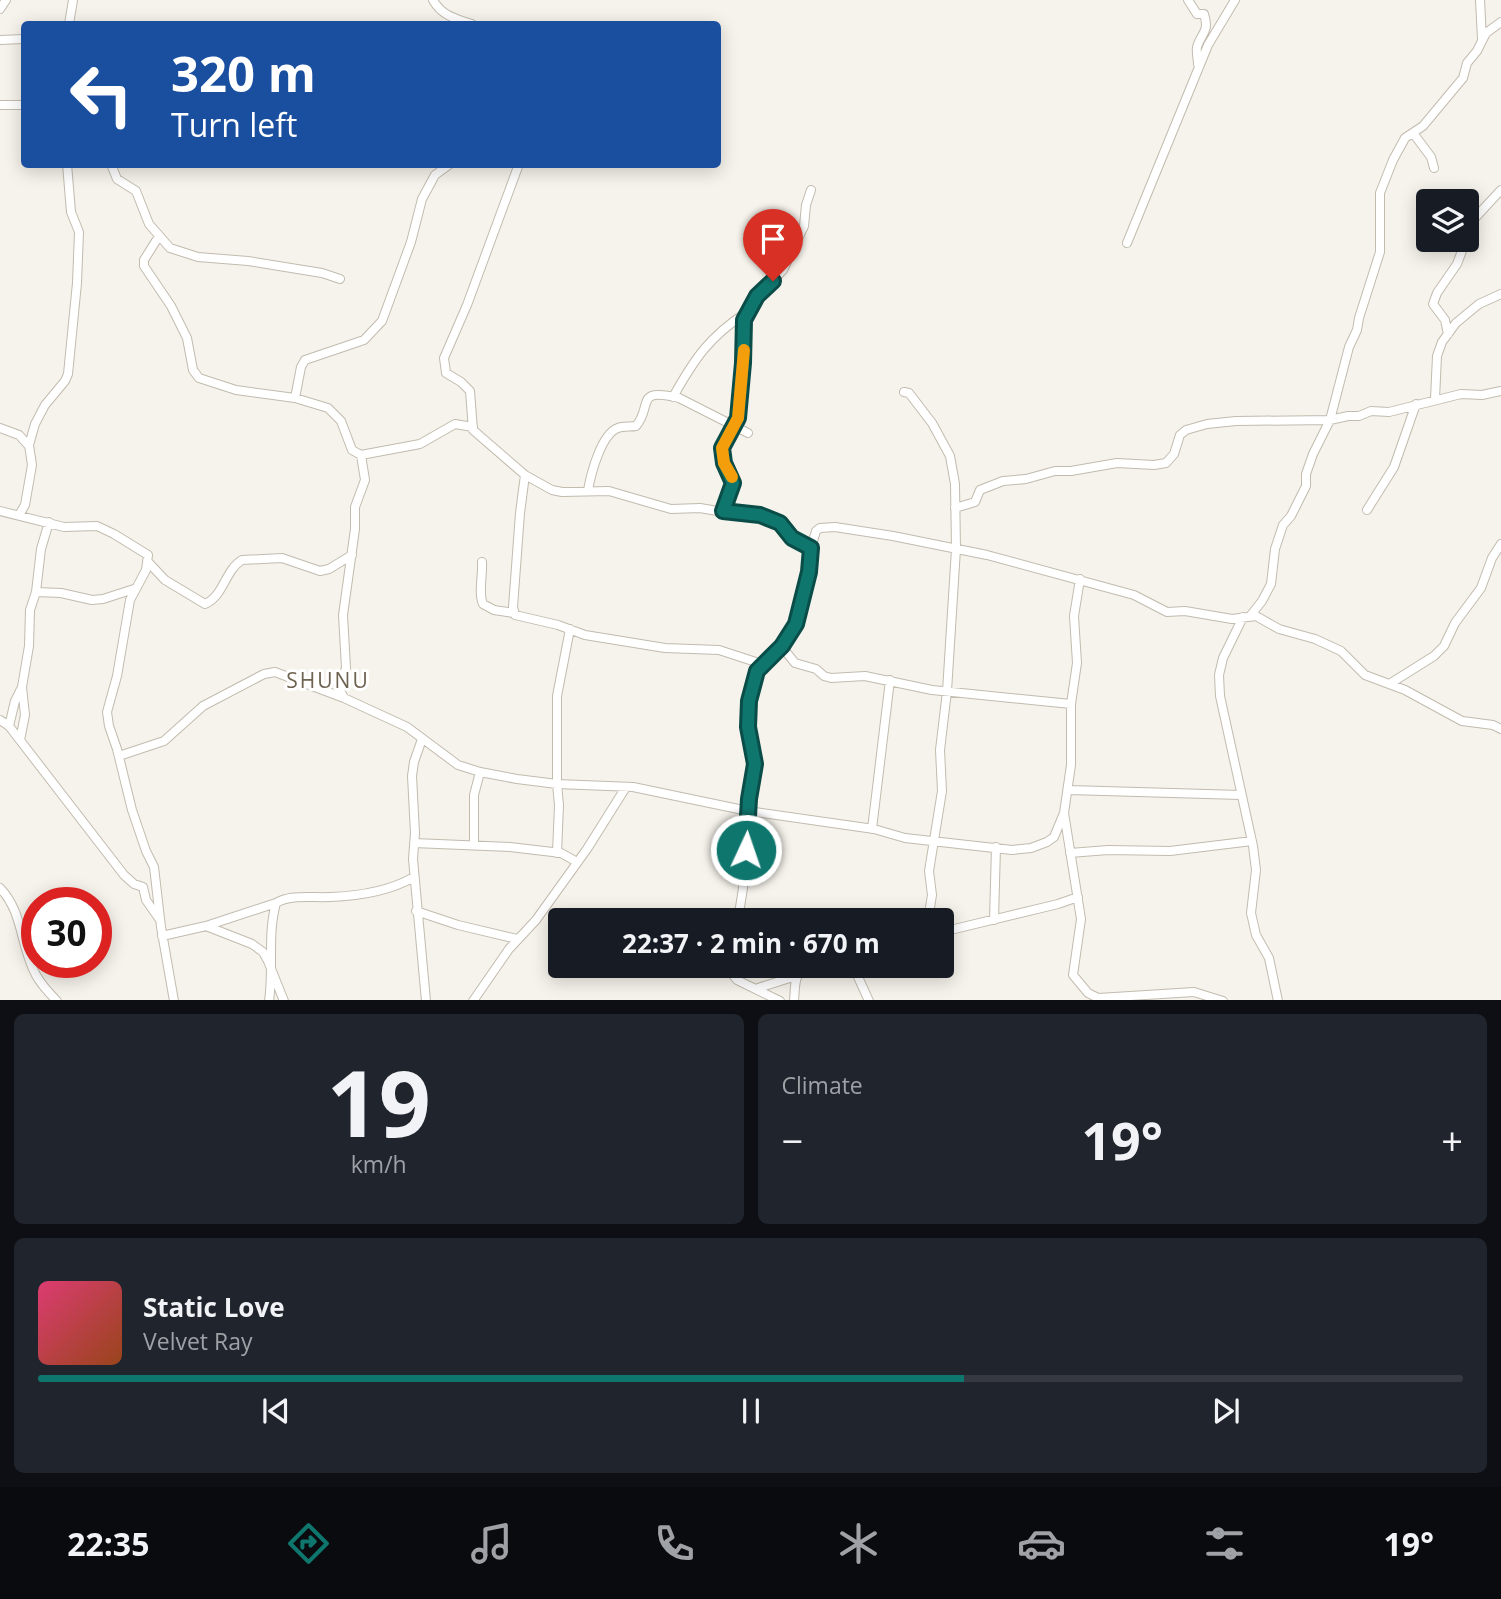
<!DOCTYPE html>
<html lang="en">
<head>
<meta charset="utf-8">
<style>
	body { margin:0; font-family:"Open Sans",sans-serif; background:#20242c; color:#f1f3f6; height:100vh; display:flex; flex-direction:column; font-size:26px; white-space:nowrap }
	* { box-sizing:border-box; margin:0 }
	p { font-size:23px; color:#9ea1a6 }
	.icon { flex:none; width:38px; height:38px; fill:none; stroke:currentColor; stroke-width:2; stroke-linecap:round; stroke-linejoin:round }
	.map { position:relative; height:1000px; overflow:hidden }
	.details { display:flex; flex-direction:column; gap:14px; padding:14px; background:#0d0f14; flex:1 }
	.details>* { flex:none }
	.guide { position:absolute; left:21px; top:21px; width:700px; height:147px; border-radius:7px; box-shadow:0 4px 18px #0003; background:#1a4fa0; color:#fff; overflow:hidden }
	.controls { position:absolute; left:1416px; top:189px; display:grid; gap:14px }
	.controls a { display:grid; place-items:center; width:63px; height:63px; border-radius:7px; background:#171b24; box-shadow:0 4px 18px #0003; font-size:35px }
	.speed { position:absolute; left:21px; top:887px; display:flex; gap:14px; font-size:35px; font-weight:700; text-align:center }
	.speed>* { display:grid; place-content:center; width:91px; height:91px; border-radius:50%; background:#171b24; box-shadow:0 4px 18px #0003; line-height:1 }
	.speed .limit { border:10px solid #d22; background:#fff; color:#111 }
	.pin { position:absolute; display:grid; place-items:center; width:60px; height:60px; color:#fff; margin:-72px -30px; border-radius:50% 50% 50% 0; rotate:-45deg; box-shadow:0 0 7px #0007 }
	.pin .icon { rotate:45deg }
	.me { position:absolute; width:77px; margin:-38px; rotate:3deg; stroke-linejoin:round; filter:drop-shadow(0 0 5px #0008) }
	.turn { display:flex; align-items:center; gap:24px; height:147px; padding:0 35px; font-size:32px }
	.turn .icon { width:91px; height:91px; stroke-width:2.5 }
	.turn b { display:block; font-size:49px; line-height:60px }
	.big { font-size:52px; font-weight:700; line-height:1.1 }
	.details .widget { flex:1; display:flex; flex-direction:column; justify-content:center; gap:10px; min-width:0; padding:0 24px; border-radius:10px; background:#20242c }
	.details .dial { align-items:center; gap:0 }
	.dial b { font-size:91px; line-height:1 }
	.song { display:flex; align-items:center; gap:21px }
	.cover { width:84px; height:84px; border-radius:10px; background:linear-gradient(135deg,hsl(340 70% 55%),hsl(20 70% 35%)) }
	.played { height:7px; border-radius:4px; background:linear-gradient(90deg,#0f766e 65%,#363941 65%) }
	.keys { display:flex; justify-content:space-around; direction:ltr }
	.heat { display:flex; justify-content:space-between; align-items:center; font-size:38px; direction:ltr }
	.details .tiles { flex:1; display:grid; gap:14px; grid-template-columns:1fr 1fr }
	.widget:last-child { grid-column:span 2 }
	.trip { position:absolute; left:548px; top:908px; width:406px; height:70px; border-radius:7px; background:#171b24; box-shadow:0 4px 18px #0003; font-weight:700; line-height:70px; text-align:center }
	.tabs { display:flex; height:112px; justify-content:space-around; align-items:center; background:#090b0e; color:#9ea1a6 }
	.tabs .icon { width:49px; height:49px }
	.tabs .active { color:#0f766e }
	.tabs b { font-size:32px; color:#f1f3f6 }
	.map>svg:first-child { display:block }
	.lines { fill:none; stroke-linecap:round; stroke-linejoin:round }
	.street-casing { stroke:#c2bbae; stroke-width:10 }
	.street { stroke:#fff; stroke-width:8 }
	.route-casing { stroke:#0a4d48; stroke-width:18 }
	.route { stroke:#0f766e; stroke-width:12 }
	.slow { stroke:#f59e0b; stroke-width:12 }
	.labels { text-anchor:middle; stroke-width:6; stroke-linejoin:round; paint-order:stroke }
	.quarter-label { font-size:21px; letter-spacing:2px; fill:#6e6250; stroke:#fff }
</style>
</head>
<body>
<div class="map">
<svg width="1501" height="1001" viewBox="0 0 1501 1001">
	<rect width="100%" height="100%" fill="#f6f3ec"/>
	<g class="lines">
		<defs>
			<path id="street" d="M433,0C442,16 456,19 472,24
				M1188,0L1197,14H1204C1210,32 1201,33 1197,47C1196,52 1198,59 1198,64
				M1480,0L1482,39
				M0,9L6,0
				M69,24L73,0
				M0,40L24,39
				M0,105H24
				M1413,133L1431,157L1434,168
				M111,164L117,179L136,191L149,224L170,248L198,257L248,261L322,273L340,279
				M519,164L467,305L444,358L446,373L461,382L470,391L473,430L525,475L552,490L562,492L609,491L671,509L700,508L735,514L760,515L780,523L792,538L811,548
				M159,236L144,260V266L171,306L187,338L193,370L199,378L236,390L295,398L328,408L341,421L352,450L361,455L420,444L455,424L473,427
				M1127,243L1208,45L1235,0
				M1448,334L1445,320L1433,304L1437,293L1457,264L1474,219L1501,190
				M904,392L909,393L932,423L950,456L955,484L956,549L947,691L940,750L942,791L929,871L932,895L928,920
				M673,397C695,358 709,337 747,312
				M295,398L301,367L305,360L364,340L382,321L411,242L422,199L435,175L450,164
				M1435,399L1437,356L1442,342L1456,323L1479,304L1501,294
				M0,428L19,435L29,446
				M525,475L520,513L513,607L515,615L558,625L585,635L665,648L719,650L762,664
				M588,490C591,474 601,434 618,428C623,426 630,427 636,426C653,406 634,387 679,398L748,433
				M955,508L975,502L980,490L1003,481L1026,479L1055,471H1071L1117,463L1154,465L1166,463L1174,454L1180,435L1186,430L1207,424L1236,421L1330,420L1348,416H1359L1371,411L1389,412L1461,394L1482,395L1501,391
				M1367,510L1394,467L1416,404
				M0,511L64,527L97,526L114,534L148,555L146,570L130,600L117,676L107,712L109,726L117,749L132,810L146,851L154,867L161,927L174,1001
				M723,511L733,483L722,454L724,443L735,426L738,418L743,363L744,320L757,297L783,270L804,226L806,205L811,190
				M19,515L25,505L32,465L29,445L35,424L45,405L65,381L68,374L77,283L79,232L71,212L67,164
				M482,562C483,575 478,593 483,604L494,610L514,613
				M149,563L165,580L205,604C224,596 225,570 242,560L282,558L320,571L329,569L352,555
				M1080,579L1074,616L1077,663L1071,704V765L1064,813L1081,919L1073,975L1088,993L1098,998L1194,992L1223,1001
				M36,592L61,593L92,600L103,599L134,589
				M1251,615L1262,601L1271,584L1275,549L1283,525L1291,516L1306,486V474L1313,454L1330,420L1349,347L1357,330L1359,318L1380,252V193L1393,160L1405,138L1423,126L1463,78L1467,63L1477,51L1486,33L1501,22
				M1243,617L1223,658L1219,675L1220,696L1253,846L1256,870L1251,913L1256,935L1269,958L1278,1001
				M782,647L795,663L816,669L824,676L831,678L865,676L932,690L1071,704
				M1391,683L1434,656L1444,646L1455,623L1481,588L1492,558L1501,544
				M344,698L339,688L346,668L343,615L355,529V507L365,480L361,455
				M0,720L9,726L124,875L134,884L143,887L146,900L160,920
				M9,726L15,701L22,687
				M422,739L414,762L412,776L415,833L413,859L426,1001
				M20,740L25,715L22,687L29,646L30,610L36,592L41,549L49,522
				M119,756L164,741L203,706L264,674L275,672L344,698L407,727L458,765L480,772L517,779L557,784L633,787L748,811L874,829L905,838L1012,850L1031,848L1047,842L1054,837L1064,813
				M1069,790L1241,795
				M872,829L890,680
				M414,843L510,847L561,853L577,862
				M474,844V795L480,772
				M557,853L559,805L557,784V696L570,629
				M1070,853L1108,850L1170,851L1252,841
				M0,888C23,911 20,946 36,975C41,984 49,993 57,1001
				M416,911L458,925L517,939
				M738,920L743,888L749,799L755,764L748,727L749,701L757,671L782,647L796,624L809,572L811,548L816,531L820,528L835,527L893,536L987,555L1134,595L1167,612L1185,611L1232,619L1256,616L1279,629L1315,639L1341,651L1365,675L1405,690L1462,721L1493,725L1501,729
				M994,920L996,847
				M206,926L276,903
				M942,932L1058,904L1078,897
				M162,936L206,926L252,944L263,952L268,961L284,1001
				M731,966L733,975L737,980L780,1001
				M853,966L869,1001
				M758,988L796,976
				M269,1001C274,967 267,936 276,903C290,894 313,898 330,897C359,896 388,892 414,877
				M473,1001L509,949L536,920L587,849L626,787
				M794,1001C796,974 793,973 820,966"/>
		</defs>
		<use href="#street" class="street-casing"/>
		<use href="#street" class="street"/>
	</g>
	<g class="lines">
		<defs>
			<path id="route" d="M746,850L749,799L755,764L748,727L749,701L757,671L782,646L796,624L809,572L811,548L792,538L780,523L760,515L723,511L733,483L724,463L722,448L738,418L743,363L744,320L757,296L773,281"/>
		</defs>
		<use href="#route" class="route-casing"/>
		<use href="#route" class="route"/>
		<path class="slow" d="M732,477L724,463L722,448L738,418L744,350"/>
	</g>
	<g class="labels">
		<g class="quarter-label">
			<text x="328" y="688">SHUNU</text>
		</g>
	</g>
</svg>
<div class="controls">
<a><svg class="icon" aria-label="layers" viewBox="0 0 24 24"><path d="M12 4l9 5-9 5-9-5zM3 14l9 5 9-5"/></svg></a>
</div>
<div class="speed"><div class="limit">30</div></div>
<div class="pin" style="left:773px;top:281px;background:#d93025"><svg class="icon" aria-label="arrive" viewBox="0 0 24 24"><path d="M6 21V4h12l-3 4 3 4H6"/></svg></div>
<svg class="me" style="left:746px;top:850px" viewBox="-20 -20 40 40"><circle r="17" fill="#0f766e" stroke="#fff" stroke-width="3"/><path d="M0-11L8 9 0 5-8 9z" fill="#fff"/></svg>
<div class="trip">22:37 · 2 min · 670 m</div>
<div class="guide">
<div class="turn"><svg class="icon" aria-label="left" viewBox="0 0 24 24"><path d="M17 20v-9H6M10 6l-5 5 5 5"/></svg><div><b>320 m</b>Turn left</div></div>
</div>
</div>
<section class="details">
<div class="tiles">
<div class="widget dial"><b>19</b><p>km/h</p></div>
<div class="widget"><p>Climate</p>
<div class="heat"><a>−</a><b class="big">19°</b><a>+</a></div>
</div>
<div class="widget">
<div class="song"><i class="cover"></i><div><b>Static Love</b><p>Velvet Ray</p></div></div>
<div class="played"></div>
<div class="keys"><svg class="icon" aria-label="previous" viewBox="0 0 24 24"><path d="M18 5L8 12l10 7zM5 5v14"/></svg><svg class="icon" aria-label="pause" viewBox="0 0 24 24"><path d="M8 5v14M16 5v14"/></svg><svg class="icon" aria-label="next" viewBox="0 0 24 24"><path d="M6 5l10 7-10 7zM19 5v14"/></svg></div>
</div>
</div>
</section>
<nav class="tabs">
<b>22:35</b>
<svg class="icon active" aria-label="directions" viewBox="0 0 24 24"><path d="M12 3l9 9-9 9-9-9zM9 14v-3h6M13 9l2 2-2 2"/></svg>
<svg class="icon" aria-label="music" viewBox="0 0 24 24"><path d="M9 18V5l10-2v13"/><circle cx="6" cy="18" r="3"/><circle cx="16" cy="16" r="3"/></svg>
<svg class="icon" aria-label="phone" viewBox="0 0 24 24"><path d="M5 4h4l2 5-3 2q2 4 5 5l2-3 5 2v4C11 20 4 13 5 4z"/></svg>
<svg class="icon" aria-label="climate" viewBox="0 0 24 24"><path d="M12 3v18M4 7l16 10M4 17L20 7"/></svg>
<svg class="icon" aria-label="car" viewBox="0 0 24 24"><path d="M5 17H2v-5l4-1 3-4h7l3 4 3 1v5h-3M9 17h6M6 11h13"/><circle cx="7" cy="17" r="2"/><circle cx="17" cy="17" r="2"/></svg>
<svg class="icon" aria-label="filters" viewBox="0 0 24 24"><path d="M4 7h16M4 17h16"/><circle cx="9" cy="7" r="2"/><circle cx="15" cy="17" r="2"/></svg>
<b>19°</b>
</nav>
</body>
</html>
